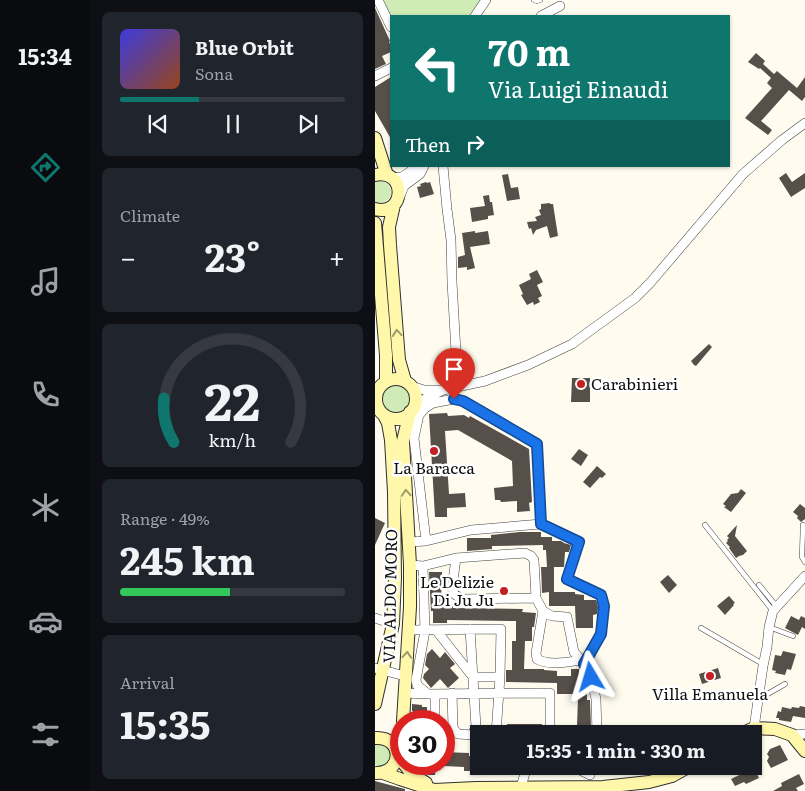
<!DOCTYPE html>
<html lang="en">
<head>
<meta charset="utf-8">
<style>
	body { margin:0; font-family:Literata,serif; background:#20242c; color:#f1f3f6; height:100vh; display:flex; flex-direction:column; font-size:19px; white-space:nowrap }
	* { box-sizing:border-box; margin:0 }
	p { font-size:16px; color:#9ea1a6 }
	.icon { flex:none; width:28px; height:28px; fill:none; stroke:currentColor; stroke-width:2; stroke-linecap:round; stroke-linejoin:round }
	.map { position:relative; flex:1; overflow:hidden }
	.sheet { display:flex; flex-direction:column; gap:12px; padding:12px; background:#0d0f14; width:285px }
	.sheet>* { flex:none }
	.banner { position:absolute; left:15px; top:15px; width:340px; height:152px; border-radius:0px; box-shadow:0 1px 4px #0004; background:#0f766e; color:#fff; overflow:hidden }
	.speed { position:absolute; left:15px; top:710px; display:flex; gap:10px; font-size:25px; font-weight:700; text-align:center }
	.speed>* { display:grid; place-content:center; width:65px; height:65px; border-radius:50%; background:#171b24; box-shadow:0 1px 4px #0004; line-height:1 }
	.speed .limit { border:8px solid #d22; background:#fff; color:#111 }
	.pin { position:absolute; display:grid; place-items:center; width:42px; height:42px; color:#fff; margin:-51px -21px; border-radius:50% 50% 50% 0; rotate:-45deg; box-shadow:0 0 5px #0007 }
	.pin .icon { rotate:45deg }
	.me { position:absolute; width:55px; margin:-28px; rotate:353deg; stroke-linejoin:round; filter:drop-shadow(0 0 4px #0008) }
	.turn { display:flex; align-items:center; gap:18px; height:105px; padding:0 15px; font-size:22px }
	.turn .icon { width:65px; height:65px; stroke-width:2.5 }
	.turn b { display:block; font-size:35px; line-height:42px }
	.then { display:flex; align-items:center; height:48px; padding:0 15px; background:#0003; gap:10px; font-size:19px }
	.big { font-size:38px; font-weight:700; line-height:1.1 }
	.sheet .card { flex:1; display:flex; flex-direction:column; justify-content:center; gap:8px; min-width:0; padding:0 18px; border-radius:8px; background:#20242c }
	.sheet .dial { align-items:center; gap:0 }
	.dial svg { height:130px; overflow:visible; fill:none; stroke:#363941; stroke-width:7; stroke-linecap:round; text-anchor:middle }
	.dial text { fill:#f1f3f6; stroke:none }
	.song { display:flex; align-items:center; gap:15px }
	.cover { width:60px; height:60px; border-radius:8px; background:linear-gradient(135deg,hsl(240 70% 55%),hsl(20 70% 35%)) }
	.played { height:5px; border-radius:2px; background:linear-gradient(90deg,#0f766e 35%,#363941 35%) }
	.keys { display:flex; justify-content:space-around; direction:ltr }
	.heat { display:flex; justify-content:space-between; align-items:center; font-size:28px; direction:ltr }
	.charge { height:8px; border-radius:4px; background:linear-gradient(90deg,#34c759 49%,#363941 0) }
	.trip { position:absolute; left:95px; top:725px; width:292px; height:50px; border-radius:0px; background:#171b24; box-shadow:0 1px 4px #0004; font-weight:700; line-height:50px; text-align:center }
	main { display:flex; flex:1; min-height:0 }
	.tab-bar { display:flex; flex-direction:column; width:90px; justify-content:space-around; align-items:center; background:#090b0e; color:#9ea1a6 }
	.tab-bar .icon { width:35px; height:35px }
	.tab-bar .active { color:#0f766e }
	.tab-bar b { font-size:22px; color:#f1f3f6 }
	.map>svg:first-child { display:block }
	.green { fill:#d1ebb7 }
	.building { fill:#574f4a }
	.lines { fill:none; stroke-linecap:round; stroke-linejoin:round }
	.lane-casing { stroke:#414141; stroke-width:5.5 }
	.street-casing { stroke:#414141; stroke-width:10 }
	.secondary-casing { stroke:#303030; stroke-width:14 }
	.lane { stroke:#fff; stroke-width:4.5 }
	.street { stroke:#fff; stroke-width:9 }
	.secondary { stroke:#fff8aa; stroke-width:12 }
	.oneway { stroke:#9f9a6c }
	.route-casing { stroke:#114b97; stroke-width:12 }
	.route { stroke:#1a73e8; stroke-width:9 }
	.poi-dot { fill:#c41f23; stroke:#fff; stroke-width:2 }
	.labels { text-anchor:middle; stroke-width:5; stroke-linejoin:round; paint-order:stroke }
	.poi-label { font-size:16px; fill:#0e0e0e; stroke:#fff }
	.street-label { font-size:16px; fill:#0e0e0e; stroke:#fff }
</style>
</head>
<body>
<main>
<nav class="tab-bar">
<b>15:34</b>
<svg class="icon active" aria-label="directions" viewBox="0 0 24 24"><path d="M12 3l9 9-9 9-9-9zM9 14v-3h6M13 9l2 2-2 2"/></svg>
<svg class="icon" aria-label="music" viewBox="0 0 24 24"><path d="M9 18V5l10-2v13"/><circle cx="6" cy="18" r="3"/><circle cx="16" cy="16" r="3"/></svg>
<svg class="icon" aria-label="phone" viewBox="0 0 24 24"><path d="M5 4h4l2 5-3 2q2 4 5 5l2-3 5 2v4C11 20 4 13 5 4z"/></svg>
<svg class="icon" aria-label="climate" viewBox="0 0 24 24"><path d="M12 3v18M4 7l16 10M4 17L20 7"/></svg>
<svg class="icon" aria-label="car" viewBox="0 0 24 24"><path d="M5 17H2v-5l4-1 3-4h7l3 4 3 1v5h-3M9 17h6M6 11h13"/><circle cx="7" cy="17" r="2"/><circle cx="17" cy="17" r="2"/></svg>
<svg class="icon" aria-label="filters" viewBox="0 0 24 24"><path d="M4 7h16M4 17h16"/><circle cx="9" cy="7" r="2"/><circle cx="15" cy="17" r="2"/></svg>
</nav>
<section class="sheet">
<div class="card">
<div class="song"><i class="cover"></i><div><b>Blue Orbit</b><p>Sona</p></div></div>
<div class="played"></div>
<div class="keys"><svg class="icon" aria-label="previous" viewBox="0 0 24 24"><path d="M18 5L8 12l10 7zM5 5v14"/></svg><svg class="icon" aria-label="pause" viewBox="0 0 24 24"><path d="M8 5v14M16 5v14"/></svg><svg class="icon" aria-label="next" viewBox="0 0 24 24"><path d="M6 5l10 7-10 7zM19 5v14"/></svg></div>
</div>
<div class="card"><p>Climate</p>
<div class="heat"><a>−</a><b class="big">23°</b><a>+</a></div>
</div>
<div class="card dial"><svg viewBox="0 0 100 80">
<path d="M14 69A42 42 0 1 1 86 69"/>
<path d="M14 69A42 42 0 0 1 8 42" stroke="#0f766e"/>
<text x="50" y="56" font-size="32" font-weight="700">22</text>
<text x="50" y="72" font-size="11">km/h</text>
</svg></div>
<div class="card"><p>Range · 49%</p><b class="big">245 km</b><div class="charge"></div></div>
<div class="card"><p>Arrival</p><b class="big">15:35</b></div>
</section>
<div class="map">
<svg width="430" height="791" viewBox="0 0 430 791">
	<rect width="100%" height="100%" fill="#fffcef"/>
	<path class="green" d="M7,0H106L96,16H16V20Z
		M3,180C23,182 19,207 0,202V181Z
		M7 398a14 14 0 1 1 28 0a14 14 0 1 1-28 0Z
		M3,743L14,747C18,758 13,769 0,765V744Z"/>
	<path class="building" d="M0,8L15,41L14,42L16,46V52L7,56L11,64L0,69Z
		M381,53L390,61L388,64L399,74L402,71L422,88L430,77V97L427,101L414,90L386,121L397,130L393,135L370,118L397,88L392,83L396,78L385,68L384,69L373,62Z
		M16,77V139L0,111V87Z
		M411,173L417,182L430,173V188L416,197L404,178Z
		M133,174L136,188L143,187L145,199L132,201L127,175Z
		M51,182L52,183L55,182L59,194L45,198L42,187L46,186L45,184Z
		M114,195L115,202H117L119,215L113,216V219L97,222L95,208L110,206L108,196Z
		M175,203V204H178L183,236L175,238L172,226L161,230L158,235L156,228L154,229L152,222L162,221L160,217L166,215L164,210L166,209V204Z
		M100,231V233L113,231L115,244L95,247L100,268L92,270V267L83,268V257L90,255L87,233Z
		M162,270L168,282L162,285L167,296L163,298L165,302L159,305L158,302L152,305L146,295L148,294L144,285L156,279L154,274Z
		M334,344L337,347L321,366L319,365L316,361Z
		M197,378H215V402H196Z
		M72,413L73,416L89,415L94,418L95,416L154,449L157,502L154,503L155,511L142,512V501L126,502L125,500H120L119,488L138,486L137,461L83,430L70,431L74,494L90,493L91,507L72,508V517H60L54,414Z
		M204,449L213,455L206,466L196,459Z
		M222,466L231,474L227,478L225,477L215,488L208,482Z
		M366,489L371,493L356,512L349,507L351,506L348,504L356,494L363,493Z
		M425,504L430,508V519L426,522L422,518L423,516L418,512Z
		M0,518L10,523L0,545Z
		M362,525L360,536L372,551L368,555L364,556L361,558L354,548L355,547L351,543L353,541L352,540L354,538L352,536Z
		M145,532H166V537H177V541H186L189,543L196,545L194,552H190L189,567H179V592H176H200V594L209,595V600H221L223,607L222,614L218,615V628H201L200,606H174V592L167,593L166,567H172L171,550H168V545L117,546V549L92,551V538H116V535Z
		M54,572H67L66,605H78V608L148,609L147,612L161,613L159,627H157V641H150L149,669H169V670L182,671V676H196V669H204V689H212V700H215L216,726L212,725V734H200V725H202L203,698H200V694H182V683L131,682V670H137V641H141V621L72,620V623H58V611H56Z
		M293,575L302,585L294,593L285,582Z
		M354,596L360,603L358,604L359,605L350,615L342,606Z
		M416,616L424,620L426,616L430,618V629L427,627L423,635L410,628Z
		M57,649L65,658L70,652L80,664L75,668L84,678L73,688L65,679L56,688L48,678L49,674L54,669L50,665L52,654Z
		M408,651L421,654L416,670L412,669L410,675L400,673L401,671L397,670L400,655L406,656Z
		M343,668L346,678L327,684L324,674Z
		M37,704L47,705V707H52V721H39L38,711H37Z
		M425,706L430,707V718L418,716L416,722L404,720V718H401L403,711L406,712L407,707L416,709L417,707L424,708Z
		M132,724H167V734H131Z
		M405,745L413,760L396,768L392,761L394,757L392,754L395,749Z
		M69,752L94,753V756L104,757V771H89V767L69,766Z
		M46,764H61L60,775H53L47,771Z
		M107,766H146L144,773L107,771Z
		M379,768L384,778L371,784L369,782L360,786L356,779Z
		M424,774L429,784L421,788L423,791H398L407,786L406,783Z
		M0,781L26,788L30,789V791H0Z"/>
	<g class="lines">
		<defs>
			<path id="lane" d="M159,0L162,1L165,0
				M330,525L398,611
				M428,525L427,557L430,562
				M384,585L402,607
				M394,627L418,636
				M326,628L388,664
				M384,699L410,684"/>
			<path id="street" d="M3,0L16,27
				M100,16L111,0
				M166,16L185,6
				M0,76L16,68
				M68,166L72,209L76,240L77,282L83,387
				M17,178L27,177L43,166
				M25,196L29,186L45,174L49,166
				M36,386L49,390H66
				M40,404L68,390L110,381L153,365L197,344L260,298L275,283L368,174L407,140L430,123
				M51,541L39,438L44,415L50,408L58,403L79,399L88,401L162,444L166,524
				M34,542L51,541L96,530L166,524L203,542L192,579L226,595L229,606L226,634L209,664
				M81,558L77,588L79,594L87,599L161,598
				M35,565L48,566L81,558L150,553L156,556L159,560L161,598L168,611
				M48,566L50,631L41,680L42,685L53,694
				M168,611L177,616L192,617L199,652L206,660L216,677L221,699L222,734
				M168,611L161,653L162,659C174,666 193,662 206,660
				M0,618L18,624
				M34,630L126,629L125,677L121,734
				M61,630L98,677H125
				M0,668L30,676
				M29,693L53,694L175,693V729
				M77,693L78,728L83,734L97,735L101,727L95,629
				M60,694V721
				M379,728L388,666L392,647L394,627L398,611L430,576
				M417,735L430,734
				M195,766L205,770L215,775
				M147,791C145,783 151,774 152,766"/>
			<path id="secondary" d="M0,138L12,175
				M0,175C32,168 31,217 0,209
				M19,205L14,227L15,245L24,360L30,381
				M0,223L11,355V381
				M1 399a20 20 0 1 1 40 0a20 20 0 1 1-40 0Z
				M0,704L18,624L20,578L19,492L16,440L13,423L9,415
				M28,721L35,607V565L28,441L35,412
				M366,734L379,728L400,729L417,735L430,751
				M0,738C28,736 29,772 2,773
				M29,764L38,775L51,783
				M8,773L25,779L59,790L101,788L228,787L274,782L297,776L315,766"/>
		</defs>
		<use href="#lane" class="lane-casing"/>
		<use href="#street" class="street-casing"/>
		<use href="#secondary" class="secondary-casing"/>
		<use href="#lane" class="lane"/>
		<use href="#street" class="street"/>
		<use href="#secondary" class="secondary"/>
	</g>
	<defs><path id="oneway-chevron" d="M-2-3.5L2.5 0L-2 3.5" fill="none" stroke-width="1.6" stroke-linecap="round" stroke-linejoin="round" transform="scale(1.25)"/></defs>
	<g class="oneway">
		<use href="#oneway-chevron" transform="translate(22 333) rotate(-95)"/>
		<use href="#oneway-chevron" transform="translate(31 493) rotate(-94)"/>
		<use href="#oneway-chevron" transform="translate(32 655) rotate(-86)"/>
	</g>
	<g class="lines">
		<defs>
			<path id="route" d="M79,399L88,401L162,444L166,524L204,542L192,579L226,595L229,606L226,634L209,664L216,677"/>
		</defs>
		<use href="#route" class="route-casing"/>
		<use href="#route" class="route"/>
	</g>
	<g class="poi-dot">
		<circle cx="206" cy="384" r="5"/>
		<circle cx="59" cy="451" r="5"/>
		<circle cx="129" cy="591" r="5"/>
		<circle cx="335" cy="676" r="5"/>
	</g>
	<g class="labels">
		<g class="poi-label">
			<text x="216" y="390" text-anchor="start">Carabinieri</text>
			<text x="59" y="474">La Baracca</text>
			<text x="119" y="588" text-anchor="end">Le Delizie<tspan x="119" dy="18">Di Ju Ju</tspan></text>
			<text x="335" y="700">Villa Emanuela</text>
		</g>
		<g class="street-label">
			<text transform="translate(15 596) rotate(-89)" y="6">VIA ALDO MORO</text>
		</g>
	</g>
</svg>
<div class="speed"><div class="limit">30</div></div>
<div class="pin" style="left:79px;top:399px;background:#d93025"><svg class="icon" aria-label="arrive" viewBox="0 0 24 24"><path d="M6 21V4h12l-3 4 3 4H6"/></svg></div>
<svg class="me" style="left:216px;top:677px" viewBox="-20 -20 40 40"><path d="M0-17L14 15 0 8-14 15z" fill="#1a73e8" stroke="#fff" stroke-width="4"/></svg>
<div class="trip">15:35 · 1 min · 330 m</div>
<div class="banner">
<div class="turn"><svg class="icon" aria-label="left" viewBox="0 0 24 24"><path d="M17 20v-9H6M10 6l-5 5 5 5"/></svg><div><b>70 m</b>Via Luigi Einaudi</div></div>
<div class="then">Then<svg class="icon" aria-label="right" viewBox="0 0 24 24"><path d="M7 20v-9h11M14 6l5 5-5 5"/></svg></div>
</div>
</div>
</main>
</body>
</html>
